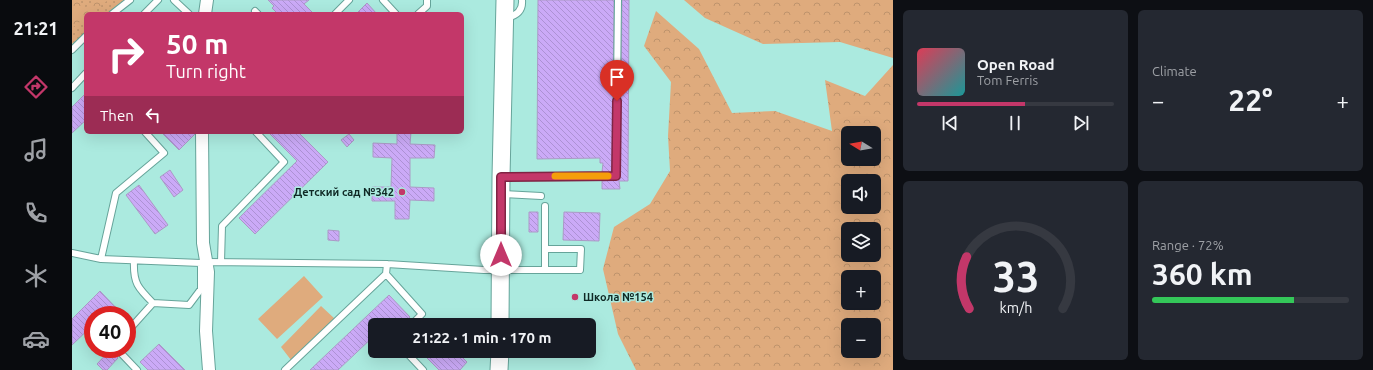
<!DOCTYPE html>
<html lang="en">
<head>
<meta charset="utf-8">
<style>
	body { margin:0; font-family:Ubuntu,sans-serif; background:#242831; color:#f1f3f6; height:100vh; display:flex; flex-direction:column; font-size:15px; white-space:nowrap }
	* { box-sizing:border-box; margin:0 }
	p { font-size:13px; color:#9ea1a6 }
	.icon { flex:none; width:22px; height:22px; fill:none; stroke:currentColor; stroke-width:2; stroke-linecap:round; stroke-linejoin:round }
	.map { position:relative; flex:1; overflow:hidden }
	.details { display:flex; flex-direction:column; gap:10px; padding:10px; background:#0d0f14; width:480px }
	.details>* { flex:none }
	.top-card { position:absolute; left:12px; top:12px; width:380px; height:122px; border-radius:6px; box-shadow:0 4px 16px #0002; background:#c33769; color:#fff; overflow:hidden }
	.needle { width:26px; rotate:281deg }
	.controls { position:absolute; left:769px; top:126px; display:grid; gap:8px }
	.controls a { display:grid; place-items:center; width:40px; height:40px; border-radius:6px; background:#171b24; box-shadow:0 4px 16px #0002; font-size:20px }
	.speed { position:absolute; left:12px; top:306px; display:flex; gap:8px; font-size:20px; font-weight:700; text-align:center }
	.speed>* { display:grid; place-content:center; width:52px; height:52px; border-radius:50%; background:#171b24; box-shadow:0 4px 16px #0002; line-height:1 }
	.speed .limit { border:6px solid #d22; background:#fff; color:#111 }
	.pin { position:absolute; display:grid; place-items:center; width:34px; height:34px; color:#fff; margin:-41px -17px; border-radius:50% 50% 50% 0; rotate:-45deg; box-shadow:0 0 4px #0007 }
	.pin .icon { rotate:45deg }
	.me { position:absolute; width:44px; margin:-22px; rotate:0deg; stroke-linejoin:round; filter:drop-shadow(0 0 3px #0008) }
	.turn { display:flex; align-items:center; gap:14px; height:84px; padding:0 16px; font-size:18px }
	.turn .icon { width:52px; height:52px; stroke-width:2.5 }
	.turn b { display:block; font-size:28px; line-height:34px }
	.then { display:flex; align-items:center; height:38px; padding:0 16px; background:#0003; gap:8px; font-size:15px }
	.big { font-size:30px; font-weight:600; line-height:1.1 }
	.details .tile { flex:1; display:flex; flex-direction:column; justify-content:center; gap:6px; min-width:0; padding:0 14px; border-radius:6px; background:#242831 }
	.details .dial { align-items:center; gap:0 }
	.dial svg { height:104px; overflow:visible; fill:none; stroke:#363941; stroke-width:7; stroke-linecap:round; text-anchor:middle }
	.dial text { fill:#f1f3f6; stroke:none }
	.song { display:flex; align-items:center; gap:12px }
	.cover { width:48px; height:48px; border-radius:6px; background:linear-gradient(135deg,hsl(350 70% 55%),hsl(180 70% 35%)) }
	.played { height:4px; border-radius:2px; background:linear-gradient(90deg,#c33769 55%,#363941 55%) }
	.keys { display:flex; justify-content:space-around; direction:ltr }
	.heat { display:flex; justify-content:space-between; align-items:center; font-size:22px; direction:ltr }
	.charge { height:6px; border-radius:3px; background:linear-gradient(90deg,#34c759 72%,#363941 0) }
	.details .tiles { flex:1; display:grid; gap:10px; grid-template-columns:repeat(2,1fr) }
	.trip { position:absolute; left:296px; top:318px; width:228px; height:40px; border-radius:6px; background:#171b24; box-shadow:0 4px 16px #0002; font-weight:600; line-height:40px; text-align:center }
	main { display:flex; flex:1; min-height:0 }
	.dock { display:flex; flex-direction:column; width:72px; justify-content:space-around; align-items:center; background:#090b0e; color:#9ea1a6 }
	.dock .icon { width:28px; height:28px }
	.dock .active { color:#c33769 }
	.dock b { font-size:18px; color:#f1f3f6 }
	.map>svg:first-child { display:block }
	.grass { fill:url(#grass-dots) }
	.forest { fill:url(#forest-crowns); fill-rule:evenodd }
	.green { fill:#dfab7d }
	.building { fill:url(#building-back-hatch); stroke:#ab9ac6 }
	.lines { fill:none; stroke-linecap:round; stroke-linejoin:round }
	.lane-casing { stroke:#66a49a; stroke-width:8 }
	.street-casing { stroke:#66a49a; stroke-width:14 }
	.secondary-casing { stroke:#66a49a; stroke-width:19 }
	.lane { stroke:#fff; stroke-width:6 }
	.street { stroke:#fff; stroke-width:12 }
	.secondary { stroke:#fff; stroke-width:17 }
	.route-casing { stroke:#7f2444; stroke-width:10 }
	.route { stroke:#c33769; stroke-width:7 }
	.slow { stroke:#f59e0b; stroke-width:7 }
	.poi-dot { fill:#c33769; stroke:#abeadf; stroke-width:1.5 }
	.labels { text-anchor:middle; stroke-width:3; stroke-linejoin:round; paint-order:stroke }
	.poi-label { font-size:11px; font-weight:bold; fill:#0f2925; stroke:#abeadf; text-anchor:end }
</style>
</head>
<body>
<main>
<nav class="dock">
<b>21:21</b>
<svg class="icon active" aria-label="directions" viewBox="0 0 24 24"><path d="M12 3l9 9-9 9-9-9zM9 14v-3h6M13 9l2 2-2 2"/></svg>
<svg class="icon" aria-label="music" viewBox="0 0 24 24"><path d="M9 18V5l10-2v13"/><circle cx="6" cy="18" r="3"/><circle cx="16" cy="16" r="3"/></svg>
<svg class="icon" aria-label="phone" viewBox="0 0 24 24"><path d="M5 4h4l2 5-3 2q2 4 5 5l2-3 5 2v4C11 20 4 13 5 4z"/></svg>
<svg class="icon" aria-label="climate" viewBox="0 0 24 24"><path d="M12 3v18M4 7l16 10M4 17L20 7"/></svg>
<svg class="icon" aria-label="car" viewBox="0 0 24 24"><path d="M5 17H2v-5l4-1 3-4h7l3 4 3 1v5h-3M9 17h6M6 11h13"/><circle cx="7" cy="17" r="2"/><circle cx="17" cy="17" r="2"/></svg>
</nav>
<div class="map">
<svg width="821" height="370" viewBox="0 0 821 370">
	<defs>
		<pattern id="grass-dots" width="8" height="8" patternUnits="userSpaceOnUse"><rect width="8" height="8" fill="#dfab7d"/><path d="M2 2h.1M6 6h.1" fill="none" stroke="#be936c" stroke-width="1.8" stroke-linecap="round"/></pattern>
		<pattern id="forest-crowns" width="20" height="18" patternUnits="userSpaceOnUse"><rect width="20" height="18" fill="#dfab7d"/><path d="M2 6a3 3 0 1 1 6 0M12 15a3 3 0 1 1 6 0" fill="none" stroke="#be936c"/></pattern>
		<pattern id="building-back-hatch" width="6" height="6" patternUnits="userSpaceOnUse"><rect width="6" height="6" fill="#cbaaf7"/><path d="M-1 5l2 2M0 0l6 6M5-1l2 2" fill="none" stroke="#ad92d4"/></pattern>
	</defs>
	<rect width="100%" height="100%" fill="#abeadf"/>
	<path class="grass" d="M0,0H53L36,14H14V32L0,44Z"/>
	<path class="forest" d="M0,0H5L13,8L22,0H36L18,14H14V17L0,28Z
		M612,0H821V58L768,42L691,44L633,18Z
		M584,11L627,49L660,113L703,111L760,131L753,80L793,96L821,65V370H564L546,334L531,269L542,227L578,204L598,171L596,136L599,82L572,46ZM776,133H802V159H776ZM776,181H802V207H776ZM776,229H802V255H776ZM776,277H802V303H776ZM776,325H802V351H776Z"/>
	<path class="green" d="M232,276L251,297L205,339L186,319Z
		M249,306L263,319L219,360L209,347Z"/>
	<path class="building" d="M196,0H237L232,4L242,14H206L200,8L202,6Z
		M466,0H542L540,172H530L531,163H528V158L465,159Z
		M550,0H557L556,181H547L548,189H530V181L544,180L548,179V176Z
		M295,3L305,14H284Z
		M14,93V120L0,133V107Z
		M89,132H123V134L107,150Z
		M196,132H226L256,162L183,234L167,218L225,161Z
		M325,132H339L338,144L363,145L362,158H338V187L362,188V201L338,200L337,219H323V201H300V187H319L320,158L301,157V143L325,144Z
		M277,134L282,140L275,147L269,140Z
		M98,170L111,190L102,197L88,177Z
		M67,185L96,225L83,234L54,195Z
		M457,212H466V232H457Z
		M492,212L528,213L527,241L491,240Z
		M256,230L267,231V241L256,240Z
		M28,291L51,315H21V325L0,345V319Z
		M317,295L338,317L329,325H303V335L266,370H238Z
		M87,344L113,370H76L68,362Z
		M38,350L46,358L35,370H31L25,364Z
		M348,351H384L395,362L388,370H367Z"/>
	<g class="lines">
		<defs>
			<path id="lane" d="M102,0L117,14
				M311,0L324,14
				M183,11L186,14
				M40,14L58,0
				M72,14L86,0
				M263,14L277,0
				M346,14L355,6V0
				M434,18C444,16 451,11 450,0
				M0,50L14,36
				M0,88L14,73
				M431,177L544,176L546,0
				M430,194L469,196
				M473,206V270
				M0,253L29,259L129,263L135,262L315,264L412,270H508L509,249H473
				M29,259L44,193L92,153L73,132
				M62,261C61,283 66,288 81,303L117,305L129,289V263
				M149,262L150,226L212,162L184,132
				M314,274L350,314L339,325
				M55,332L81,303
				M45,349L65,370
				M333,351L351,370
				M213,370L314,274L315,264"/>
			<path id="street" d="M133,14L135,0
				M130,132L131,243L136,272L134,331L137,370"/>
			<path id="secondary" d="M428,325L429,177L433,0
				M427,370L428,351"/>
		</defs>
		<use href="#lane" class="lane-casing"/>
		<use href="#street" class="street-casing"/>
		<use href="#secondary" class="secondary-casing"/>
		<use href="#lane" class="lane"/>
		<use href="#street" class="street"/>
		<use href="#secondary" class="secondary"/>
	</g>
	<g class="lines">
		<defs>
			<path id="route" d="M429,255V177L544,176L545,101"/>
		</defs>
		<use href="#route" class="route-casing"/>
		<use href="#route" class="route"/>
		<path class="slow" d="M483,176H536"/>
	</g>
	<g class="poi-dot">
		<circle cx="330" cy="192" r="4"/>
		<circle cx="503" cy="297" r="4"/>
	</g>
	<g class="labels">
		<g class="poi-label">
			<text x="322" y="196">Детский сад №342</text>
			<text x="511" y="301" text-anchor="start">Школа №154</text>
		</g>
	</g>
</svg>
<div class="controls">
<a><svg class="needle" viewBox="-14 -14 28 28"><path d="M0-13l5 13h-10z" fill="#e53935"/><path d="M0 13l5-13h-10z" fill="#9ea1a6"/></svg></a>
<a><svg class="icon" aria-label="sound" viewBox="0 0 24 24"><path d="M4 9h4l5-4v14l-5-4H4zM17 9q2 3 0 6"/></svg></a>
<a><svg class="icon" aria-label="layers" viewBox="0 0 24 24"><path d="M12 4l9 5-9 5-9-5zM3 14l9 5 9-5"/></svg></a>
<a>+</a>
<a>−</a>
</div>
<div class="speed"><div class="limit">40</div></div>
<div class="pin" style="left:545px;top:101px;background:#d93025"><svg class="icon" aria-label="arrive" viewBox="0 0 24 24"><path d="M6 21V4h12l-3 4 3 4H6"/></svg></div>
<svg class="me" style="left:429px;top:255px" viewBox="-20 -20 40 40"><circle r="19" fill="#fff"/><path d="M0-13L10 11 0 6-10 11z" fill="#c33769"/></svg>
<div class="trip">21:22 · 1 min · 170 m</div>
<div class="top-card">
<div class="turn"><svg class="icon" aria-label="right" viewBox="0 0 24 24"><path d="M7 20v-9h11M14 6l5 5-5 5"/></svg><div><b>50 m</b>Turn right</div></div>
<div class="then">Then<svg class="icon" aria-label="left" viewBox="0 0 24 24"><path d="M17 20v-9H6M10 6l-5 5 5 5"/></svg></div>
</div>
</div>
<section class="details">
<div class="tiles">
<div class="tile">
<div class="song"><i class="cover"></i><div><b>Open Road</b><p>Tom Ferris</p></div></div>
<div class="played"></div>
<div class="keys"><svg class="icon" aria-label="previous" viewBox="0 0 24 24"><path d="M18 5L8 12l10 7zM5 5v14"/></svg><svg class="icon" aria-label="pause" viewBox="0 0 24 24"><path d="M8 5v14M16 5v14"/></svg><svg class="icon" aria-label="next" viewBox="0 0 24 24"><path d="M6 5l10 7-10 7zM19 5v14"/></svg></div>
</div>
<div class="tile"><p>Climate</p>
<div class="heat"><a>−</a><b class="big">22°</b><a>+</a></div>
</div>
<div class="tile dial"><svg viewBox="0 0 100 80">
<path d="M14 69A42 42 0 1 1 86 69"/>
<path d="M14 69A42 42 0 0 1 12 29" stroke="#c33769"/>
<text x="50" y="56" font-size="32" font-weight="700">33</text>
<text x="50" y="72" font-size="11">km/h</text>
</svg></div>
<div class="tile"><p>Range · 72%</p><b class="big">360 km</b><div class="charge"></div></div>
</div>
</section>
</main>
</body>
</html>
